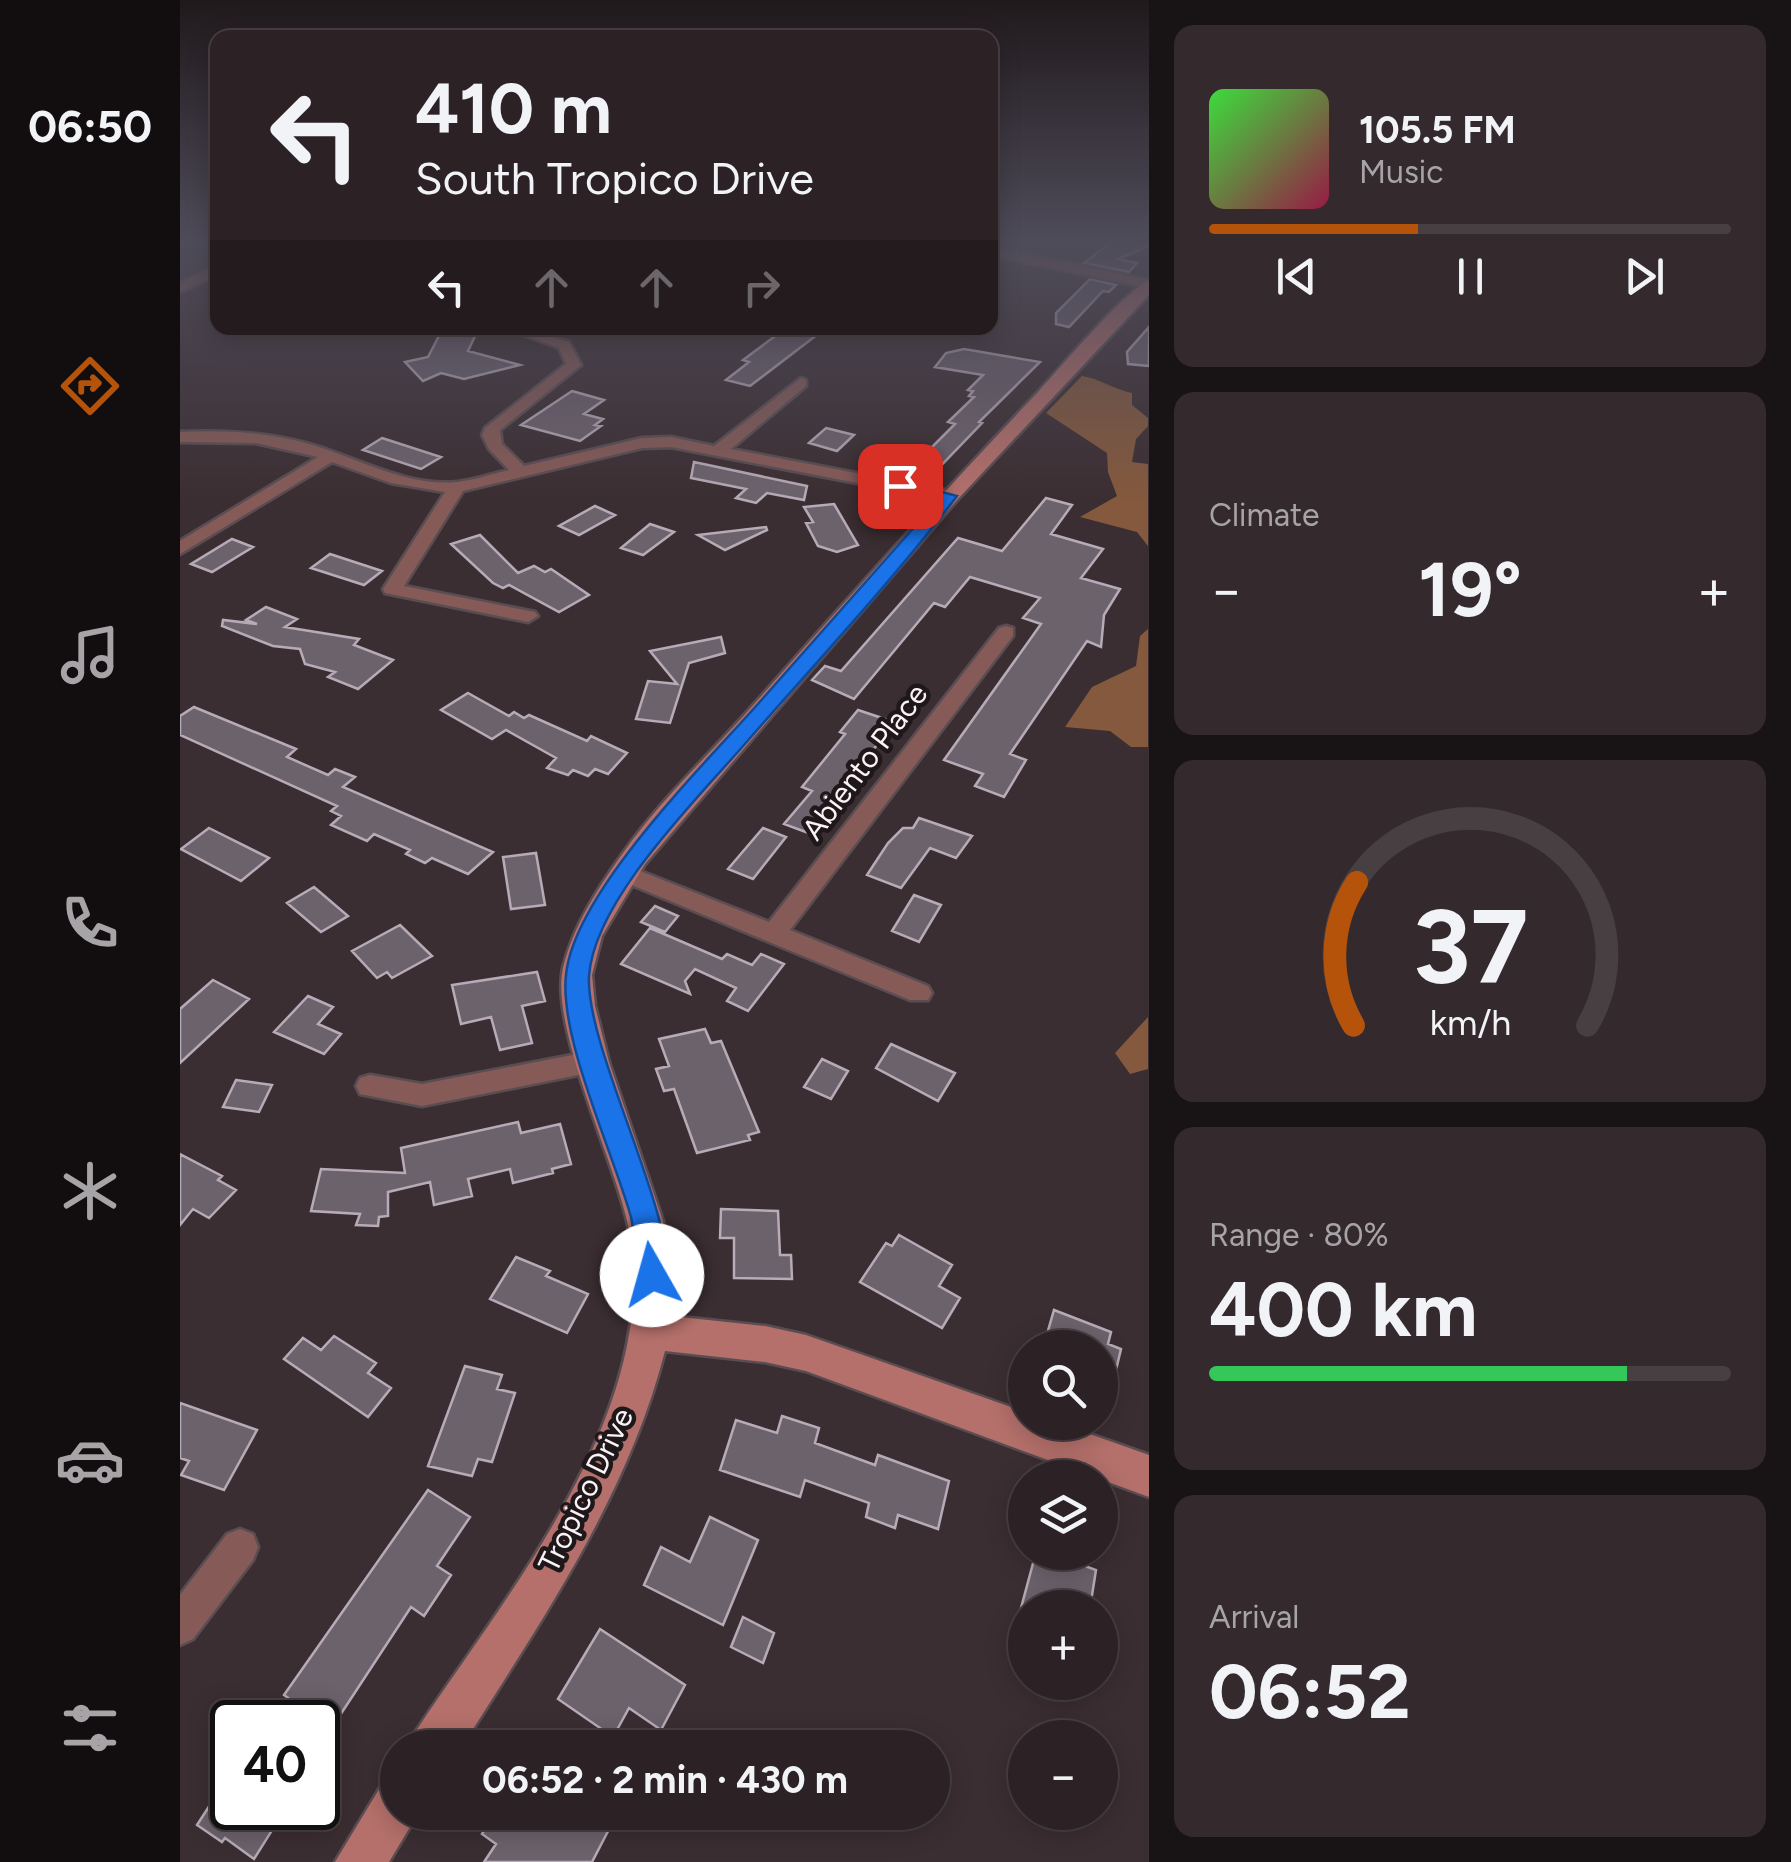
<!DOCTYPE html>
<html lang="en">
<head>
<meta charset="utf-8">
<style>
	body { margin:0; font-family:Figtree,sans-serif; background:#342a2e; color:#f1f3f6; height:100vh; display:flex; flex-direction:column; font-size:38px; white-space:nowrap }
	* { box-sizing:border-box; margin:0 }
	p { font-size:32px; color:#a6a4a7 }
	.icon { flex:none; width:55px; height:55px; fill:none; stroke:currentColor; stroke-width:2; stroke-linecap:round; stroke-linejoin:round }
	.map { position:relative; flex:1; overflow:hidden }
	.drawer { display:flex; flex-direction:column; gap:25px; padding:25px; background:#181315; width:642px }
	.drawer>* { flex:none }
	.hud { position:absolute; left:30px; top:30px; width:788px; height:305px; border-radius:20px; box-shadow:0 5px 25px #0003,0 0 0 2px #483f43; background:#2c2226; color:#f1f3f6; overflow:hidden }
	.buttons { position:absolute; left:828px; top:1330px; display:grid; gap:20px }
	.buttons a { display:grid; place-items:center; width:110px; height:110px; border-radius:50%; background:#2c2226; box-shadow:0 5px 25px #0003,0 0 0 2px #483f43; font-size:50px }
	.speed { position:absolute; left:30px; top:1700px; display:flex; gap:20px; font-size:50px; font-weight:700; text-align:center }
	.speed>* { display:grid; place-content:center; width:130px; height:130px; border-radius:50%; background:#2c2226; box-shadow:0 5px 25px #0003,0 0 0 2px #483f43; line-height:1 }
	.speed .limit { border:5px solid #111; border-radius:15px; background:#fff; color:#111 }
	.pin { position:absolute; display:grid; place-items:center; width:85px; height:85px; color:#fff; margin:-42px; border-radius:20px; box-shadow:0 5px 15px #0006 }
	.me { position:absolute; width:110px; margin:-55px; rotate:353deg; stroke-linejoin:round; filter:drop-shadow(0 0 8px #0008) }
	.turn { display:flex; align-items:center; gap:35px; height:210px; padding:0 40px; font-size:45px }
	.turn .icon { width:130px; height:130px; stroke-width:2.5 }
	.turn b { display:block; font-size:70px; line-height:85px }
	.lanes { display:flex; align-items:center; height:95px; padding:0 40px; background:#0003; justify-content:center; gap:50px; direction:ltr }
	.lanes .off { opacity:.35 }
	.big { font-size:75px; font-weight:700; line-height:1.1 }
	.drawer .card { flex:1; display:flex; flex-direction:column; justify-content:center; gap:15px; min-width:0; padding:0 35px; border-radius:20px; background:#342a2e }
	.drawer .dial { align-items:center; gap:0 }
	.dial svg { height:260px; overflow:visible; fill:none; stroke:#483f43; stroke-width:7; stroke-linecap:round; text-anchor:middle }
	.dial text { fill:#f1f3f6; stroke:none }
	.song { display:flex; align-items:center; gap:30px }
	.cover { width:120px; height:120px; border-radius:15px; background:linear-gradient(135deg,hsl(120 70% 55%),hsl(340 70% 35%)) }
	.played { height:10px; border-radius:5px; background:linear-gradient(90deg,#b45309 40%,#483f43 40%) }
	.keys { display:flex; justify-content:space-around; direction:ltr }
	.heat { display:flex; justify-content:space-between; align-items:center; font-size:55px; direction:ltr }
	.charge { height:15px; border-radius:8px; background:linear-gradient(90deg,#34c759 80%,#483f43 0) }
	.trip { position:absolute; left:200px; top:1730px; width:570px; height:100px; border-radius:50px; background:#2c2226; box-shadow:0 5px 25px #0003,0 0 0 2px #483f43; font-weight:700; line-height:100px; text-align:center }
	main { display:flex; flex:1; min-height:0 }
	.dock { display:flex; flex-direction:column; width:180px; justify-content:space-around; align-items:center; background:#120e0f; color:#a6a4a7 }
	.dock .icon { width:70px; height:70px }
	.dock .current { color:#b45309 }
	.dock b { font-size:45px; color:#f1f3f6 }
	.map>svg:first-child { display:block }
	.forest { fill:#84593d }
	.building { fill:#6c626c; stroke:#b7abb7; stroke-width:2.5 }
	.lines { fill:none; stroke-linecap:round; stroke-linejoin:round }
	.street-casing { stroke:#5a4d51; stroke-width:5 }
	.secondary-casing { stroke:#5a4d51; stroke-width:5 }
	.street { fill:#865b57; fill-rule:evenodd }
	.secondary { fill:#b5706b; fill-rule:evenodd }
	.route { fill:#1a73e8; stroke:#114b97; stroke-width:2.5 }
	.labels { text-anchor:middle; stroke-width:9; stroke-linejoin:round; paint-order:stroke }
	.street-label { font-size:30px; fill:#fbf2f5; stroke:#1e181a }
</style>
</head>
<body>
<main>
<nav class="dock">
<b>06:50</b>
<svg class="icon current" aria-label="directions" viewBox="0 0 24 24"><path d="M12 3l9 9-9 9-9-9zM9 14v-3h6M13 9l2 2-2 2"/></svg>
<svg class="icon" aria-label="music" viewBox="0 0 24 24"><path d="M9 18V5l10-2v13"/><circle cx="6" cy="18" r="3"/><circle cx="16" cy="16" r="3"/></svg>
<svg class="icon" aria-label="phone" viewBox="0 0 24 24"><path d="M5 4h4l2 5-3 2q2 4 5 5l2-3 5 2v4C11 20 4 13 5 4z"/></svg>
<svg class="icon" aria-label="climate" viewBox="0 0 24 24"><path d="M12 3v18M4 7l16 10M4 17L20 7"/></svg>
<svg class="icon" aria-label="car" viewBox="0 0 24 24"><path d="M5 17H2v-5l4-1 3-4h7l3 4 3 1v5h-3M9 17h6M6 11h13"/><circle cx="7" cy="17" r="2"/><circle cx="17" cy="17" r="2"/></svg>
<svg class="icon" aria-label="filters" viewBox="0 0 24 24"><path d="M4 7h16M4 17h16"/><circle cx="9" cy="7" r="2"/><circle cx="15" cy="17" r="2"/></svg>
</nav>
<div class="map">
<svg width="969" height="1862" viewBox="0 0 969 1862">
	<rect width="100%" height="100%" fill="#3b2e32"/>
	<path class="forest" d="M902,376C921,379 933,389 952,393V405L968,418V426L956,439L952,462L968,464V546L957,532L900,517L937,496L928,472L927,453L866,413Z
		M968,629V747H951L930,731L885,727L912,687L956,666L960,636Z
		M968,1017V1069L950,1074L935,1053Z"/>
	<path class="building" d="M934,240H969V246L938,259L957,263L949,272L904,263Z
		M910,279L936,285L929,292L923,291L889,327L876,324V313Z
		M969,327V366L948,364L947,352Z
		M606,328H646L570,386L546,380L569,362L563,360Z
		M267,331L297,332L288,351L340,365L284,379L261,373L243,381L225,362L248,357L261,332Z
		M784,349L860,362L799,422L802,423L748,479L726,473L775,424L768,422L794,397L789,396L793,391L788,390L803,375L755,367L766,353Z
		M392,391L424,400L404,414L423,419L415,425L421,426L400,441L341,425Z
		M646,428L674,435L657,451L629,443Z
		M202,438L261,457L241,469L183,450Z
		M514,462L627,486L624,500L587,493L576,503L556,498L566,489L511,478Z
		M866,498L892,505L871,534L923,549L901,578L940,589L924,615L921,647L907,641L830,754L846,760L824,797L795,786L803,774L764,760L861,624L843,618L860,598L790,577L765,607L754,603L674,699L632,680L645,666L661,671L778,538L822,551Z
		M654,504L678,545L657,552L638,546L626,523L633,522L624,507Z
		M415,506L435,515L399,535L379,526Z
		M470,524L494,532L463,555L441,548Z
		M586,527L587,530L545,550L518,535Z
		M300,535L338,573L354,566L365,572L371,569L409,595L379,612L329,585L323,588L313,583L271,544Z
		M52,539L73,547L32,572L11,564Z
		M150,554L202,571L184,585L131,568Z
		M86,607L117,619L105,627L179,639L174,645L213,660L178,689L148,677L155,672L125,664L120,649L93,646L42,626L43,620L77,624L66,620Z
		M541,637L545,653L509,663L490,723L456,719L468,681L497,684L470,651Z
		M288,693L329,716L334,712L344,718L349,715L407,741L411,736L447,753L428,774L415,769L408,776L393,770L388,775L367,768L376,758L326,730L312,739L261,710Z
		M14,707L116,749L107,757L148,775L155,769L175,777L163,787L313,852L288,874L252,858L245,863L226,854L230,850L194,834L187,841L151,825L161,816L151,811L157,806L0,735V716Z
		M678,710L714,722L631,834L604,824L632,791L622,787L665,734L660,732Z
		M739,818L792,836L776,858L750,848L721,888L687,875L708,843L723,828H733Z
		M29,828L89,858L61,881L1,849Z
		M583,828L606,837L573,879L548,869Z
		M356,853L365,905L331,909L323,857Z
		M134,887L168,916L141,932L107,903Z
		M734,895L761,905L739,942L712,931Z
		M475,906L498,916L485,932L461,922Z
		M220,925L252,956L212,978L207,972L197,978L172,951Z
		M470,928L542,959L547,954L572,965L581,954L604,964L568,1011L547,1001L556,988L515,969L505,981L510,994L441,964Z
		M357,972L365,1001L342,1006L352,1043L320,1050L311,1017L281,1024L272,985Z
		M33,980L69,999L0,1063V1009Z
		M128,996L153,1007L138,1024L161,1034L144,1054L94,1032Z
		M525,1029L531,1043L541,1041L579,1132L568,1135L570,1140L517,1153L494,1089L484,1091L476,1069L489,1066L479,1039Z
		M711,1044L775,1073L758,1101L696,1068Z
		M642,1059L668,1071L651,1099L624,1087Z
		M56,1080L92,1085L79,1112L43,1107Z
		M338,1122L341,1133L380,1124L391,1164L372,1169L373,1173L333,1183L330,1169L288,1179L292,1196L254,1205L250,1182L208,1192V1216L199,1217L198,1226L176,1225L180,1214L131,1211L141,1169L225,1173L221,1148Z
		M0,1154L42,1176L38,1180L56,1190L29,1218L13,1209L0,1225Z
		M541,1209L598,1211L600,1255H611L612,1279L554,1278V1238H540Z
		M719,1235L772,1265L759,1286L780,1298L762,1328L680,1282L706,1243L712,1246Z
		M336,1257L370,1271L366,1276L408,1294L387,1333L310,1299Z
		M874,1310L931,1332L928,1344L941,1349L927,1408L920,1407V1348H863Z
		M154,1336L196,1363L188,1373L211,1388L188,1417L104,1359L123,1338L141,1350Z
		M285,1366L322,1375L317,1389L335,1393L312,1462L298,1459L292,1476L248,1466Z
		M0,1403L77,1430L44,1490L1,1475L9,1461L0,1458Z
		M602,1416L639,1428L635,1443L695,1465L698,1455L769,1481L758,1529L718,1515L715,1528L686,1517L689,1503L625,1480L620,1497L540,1470L556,1420L597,1433Z
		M248,1490L290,1517L257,1566L271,1575L244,1616L231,1607L151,1729L104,1695Z
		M530,1517L578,1540L543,1625L464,1585L481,1547L510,1562Z
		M867,1552L916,1570L910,1608H841L855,1556L866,1560Z
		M563,1617L594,1633L583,1663L551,1647Z
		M420,1629L505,1685L481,1730L449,1708L433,1737L378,1699Z
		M52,1771V1808H106L74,1859L45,1838L42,1842L17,1825Z
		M315,1812H348L367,1827L375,1812H438L412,1862H304L316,1844L302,1834Z"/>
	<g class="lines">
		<defs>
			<path id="street" d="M810,247L969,280V288L810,255Z
				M38,266V275L0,292V283Z
				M341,328L389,342L401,365L320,430L322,444L344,466L462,438L491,437L534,446L621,378L626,380V386L551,449L770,491L779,496L770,501L491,447L462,448L283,491L224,586L355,612L358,616L348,622L205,593L203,589L265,492L211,483L152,462L0,554V541L138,457L76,443L0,442V432C44,430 86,432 129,444C176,457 226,487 277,482C294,480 312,474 329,470L309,449L302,435L305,428L386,364L379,348L341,334Z
				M826,626L833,628V636L610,930L748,986L752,993L748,1000H730L437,879L433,873L445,865L589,922L819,628Z
				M413,1051L423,1054L427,1062L423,1070L242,1106L180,1094L176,1086L180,1078L190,1075L242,1084Z
				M60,1529L73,1534L78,1547L73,1560L13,1639L0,1645V1595L47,1534Z"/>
			<path id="secondary" d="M969,280V295L777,500L465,864L422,936L412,975L415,1006L429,1062L483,1221L492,1275L491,1316L585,1326L626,1335L845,1412V1422H876L969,1455V1497L626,1371L585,1362L485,1351C447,1498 361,1621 281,1748H229L236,1731C330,1589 488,1402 447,1221C433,1158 370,1026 383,968C393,926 418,888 443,853C481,799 533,751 576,702C669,597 762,493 858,392C882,366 943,293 969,280Z
				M218,1779V1812H239L209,1862H155L201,1786Z"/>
		</defs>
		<use href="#street" class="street-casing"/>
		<use href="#secondary" class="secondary-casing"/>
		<use href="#street" class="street"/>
		<use href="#secondary" class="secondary"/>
	</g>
	<linearGradient id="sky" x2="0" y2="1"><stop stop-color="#20191c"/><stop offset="0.48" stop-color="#4f4c5a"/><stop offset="1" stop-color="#4f4c5a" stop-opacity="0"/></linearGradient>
	<rect width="969" height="501" fill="url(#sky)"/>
	<path class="route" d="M720,481L777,496C711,583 635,663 564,745C515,801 414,901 409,976C405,1051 506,1234 483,1284L472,1288L462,1284C453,1264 456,1239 451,1217C433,1152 379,1038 386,975C394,893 522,767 577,705C638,636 698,568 759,499L714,489L712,486Z"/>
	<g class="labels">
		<g class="street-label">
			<text transform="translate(685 762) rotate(-53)" y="10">Abiento Place</text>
			<text transform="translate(406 1490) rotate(-64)" y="10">Tropico Drive</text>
		</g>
	</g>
</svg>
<div class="buttons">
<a><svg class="icon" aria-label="search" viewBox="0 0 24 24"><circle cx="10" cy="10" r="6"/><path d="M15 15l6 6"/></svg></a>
<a><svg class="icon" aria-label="layers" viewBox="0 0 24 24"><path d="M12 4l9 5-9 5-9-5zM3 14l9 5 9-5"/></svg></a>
<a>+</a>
<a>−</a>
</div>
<div class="speed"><div class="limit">40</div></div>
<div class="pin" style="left:720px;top:486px;background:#d93025"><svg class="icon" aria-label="arrive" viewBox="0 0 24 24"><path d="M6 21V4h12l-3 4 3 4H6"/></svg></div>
<svg class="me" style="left:472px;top:1275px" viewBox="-20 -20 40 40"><circle r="19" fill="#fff"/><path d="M0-13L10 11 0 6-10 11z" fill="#1a73e8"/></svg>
<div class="trip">06:52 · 2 min · 430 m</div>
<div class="hud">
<div class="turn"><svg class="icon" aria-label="left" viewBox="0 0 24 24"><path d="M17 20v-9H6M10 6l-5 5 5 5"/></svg><div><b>410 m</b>South Tropico Drive</div></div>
<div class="lanes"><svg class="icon" aria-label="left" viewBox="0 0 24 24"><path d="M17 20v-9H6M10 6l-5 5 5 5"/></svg><svg class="icon off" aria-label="ahead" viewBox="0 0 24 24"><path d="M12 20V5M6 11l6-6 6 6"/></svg><svg class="icon off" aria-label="ahead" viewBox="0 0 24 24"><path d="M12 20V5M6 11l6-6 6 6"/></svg><svg class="icon off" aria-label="right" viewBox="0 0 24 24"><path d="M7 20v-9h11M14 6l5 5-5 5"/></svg></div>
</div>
</div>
<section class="drawer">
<div class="card">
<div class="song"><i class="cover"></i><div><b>105.5 FM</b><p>Music</p></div></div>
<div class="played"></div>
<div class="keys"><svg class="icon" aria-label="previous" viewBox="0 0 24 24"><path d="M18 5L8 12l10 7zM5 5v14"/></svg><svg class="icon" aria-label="pause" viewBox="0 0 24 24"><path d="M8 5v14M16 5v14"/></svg><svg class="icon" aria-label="next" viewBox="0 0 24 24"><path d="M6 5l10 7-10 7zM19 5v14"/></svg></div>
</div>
<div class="card"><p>Climate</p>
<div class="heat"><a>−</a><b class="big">19°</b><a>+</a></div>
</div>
<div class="card dial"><svg viewBox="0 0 100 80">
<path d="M14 69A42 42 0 1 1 86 69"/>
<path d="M14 69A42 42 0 0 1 15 25" stroke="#b45309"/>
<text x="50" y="56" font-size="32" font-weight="700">37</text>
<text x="50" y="72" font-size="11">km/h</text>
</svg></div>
<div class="card"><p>Range · 80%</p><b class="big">400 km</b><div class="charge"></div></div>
<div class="card"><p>Arrival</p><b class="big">06:52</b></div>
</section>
</main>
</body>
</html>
